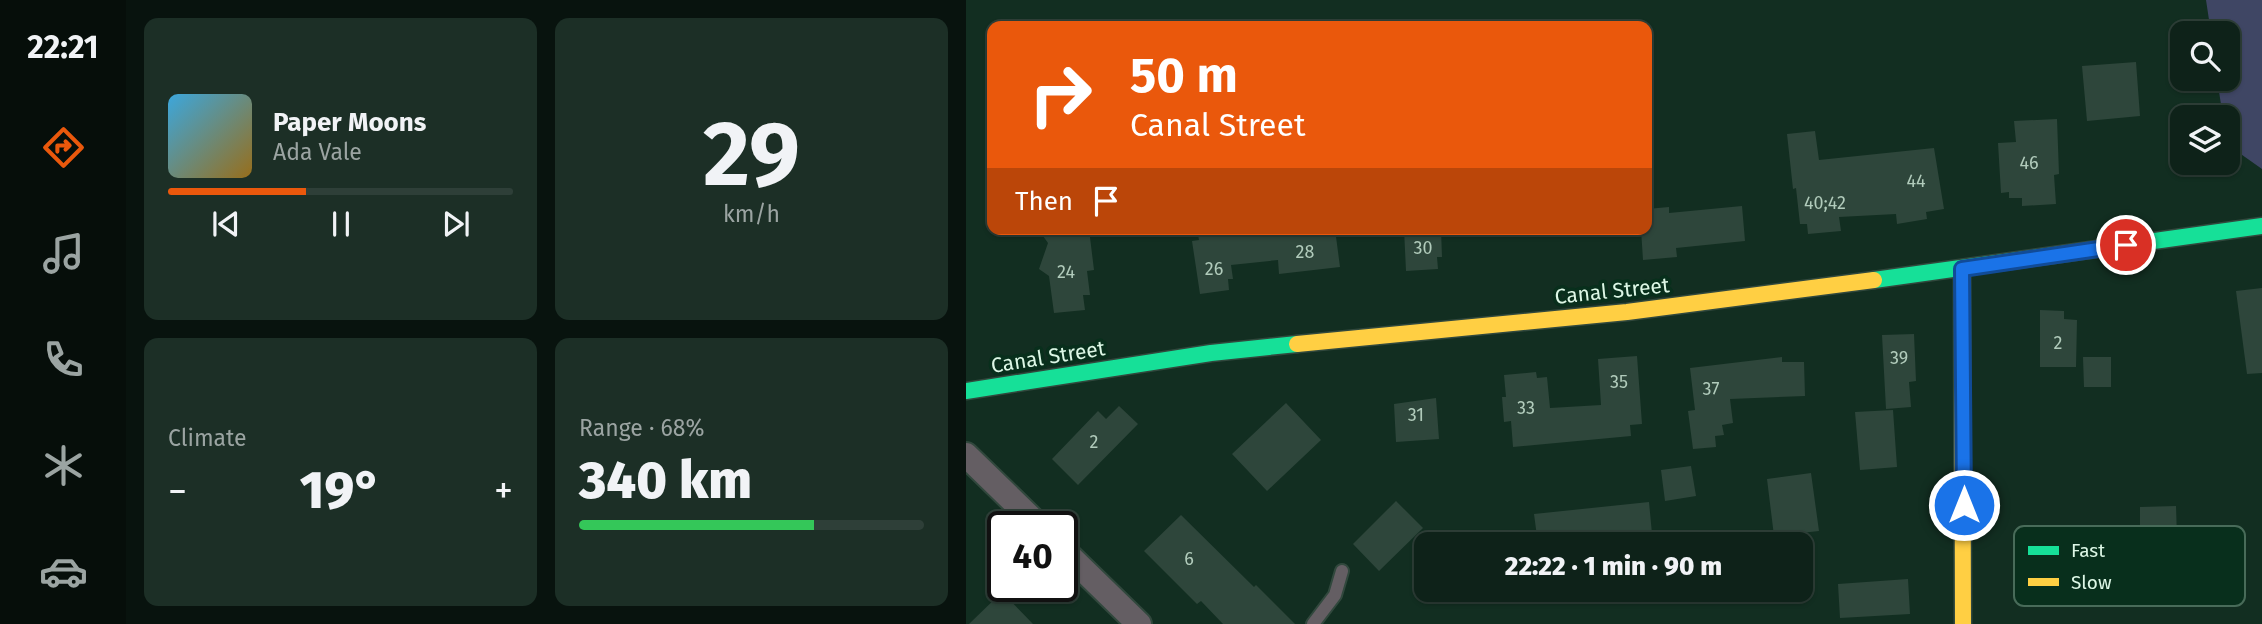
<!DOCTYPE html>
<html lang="en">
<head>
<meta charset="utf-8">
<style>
	body { margin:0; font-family:"Fira Sans",sans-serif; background:#1c2f26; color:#f1f3f6; height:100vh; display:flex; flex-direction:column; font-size:26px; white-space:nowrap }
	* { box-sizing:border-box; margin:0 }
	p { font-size:23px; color:#9ba4a2 }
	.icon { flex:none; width:38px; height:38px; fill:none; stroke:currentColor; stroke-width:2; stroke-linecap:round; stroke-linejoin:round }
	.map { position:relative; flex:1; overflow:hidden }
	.sheet { display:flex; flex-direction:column; gap:18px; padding:18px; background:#08130e; width:840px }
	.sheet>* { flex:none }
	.guide { position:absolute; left:21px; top:21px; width:665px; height:214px; border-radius:14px; box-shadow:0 2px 5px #0004,0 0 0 2px #2e3f38; background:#ea580c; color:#fff; overflow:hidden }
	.fabs { position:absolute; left:1204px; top:21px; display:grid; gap:14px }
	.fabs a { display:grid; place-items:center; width:70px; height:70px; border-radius:14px; background:#0e2219; box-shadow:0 2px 5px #0004,0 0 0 2px #2e3f38; font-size:35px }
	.speed { position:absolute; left:21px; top:511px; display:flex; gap:14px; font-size:35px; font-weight:700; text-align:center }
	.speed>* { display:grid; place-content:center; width:91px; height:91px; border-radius:50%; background:#0e2219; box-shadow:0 2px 5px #0004,0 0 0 2px #2e3f38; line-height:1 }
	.speed .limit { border:4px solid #111; border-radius:10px; background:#fff; color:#111 }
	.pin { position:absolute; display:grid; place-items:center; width:60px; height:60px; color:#fff; margin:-30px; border:4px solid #fff; border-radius:50%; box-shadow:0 2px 7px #0007 }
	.me { position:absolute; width:77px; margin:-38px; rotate:0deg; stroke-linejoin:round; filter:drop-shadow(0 0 5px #0008) }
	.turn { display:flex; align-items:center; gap:24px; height:147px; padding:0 28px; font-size:32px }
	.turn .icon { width:91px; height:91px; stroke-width:2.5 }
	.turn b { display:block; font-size:49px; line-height:60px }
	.then { display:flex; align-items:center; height:66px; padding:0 28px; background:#0003; gap:14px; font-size:26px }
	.big { font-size:52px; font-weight:800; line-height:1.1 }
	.sheet .card { flex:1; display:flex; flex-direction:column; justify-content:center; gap:10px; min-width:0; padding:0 24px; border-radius:14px; background:#1c2f26 }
	.sheet .dial { align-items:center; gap:0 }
	.dial b { font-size:91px; line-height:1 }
	.song { display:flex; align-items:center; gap:21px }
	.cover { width:84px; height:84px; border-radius:10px; background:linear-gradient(135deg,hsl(200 70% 55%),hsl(40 70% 35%)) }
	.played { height:7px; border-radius:4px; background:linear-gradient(90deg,#ea580c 40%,#2e3f38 40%) }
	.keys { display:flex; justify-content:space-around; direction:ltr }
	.heat { display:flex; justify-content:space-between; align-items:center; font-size:38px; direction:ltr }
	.charge { height:10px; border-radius:5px; background:linear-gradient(90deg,#34c759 68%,#2e3f38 0) }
	.sheet .tiles { flex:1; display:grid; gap:18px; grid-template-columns:repeat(2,1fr) }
	.trip { position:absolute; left:448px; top:532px; width:399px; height:70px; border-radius:14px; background:#0e2219; box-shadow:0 2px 5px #0004,0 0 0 2px #2e3f38; font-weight:800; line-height:70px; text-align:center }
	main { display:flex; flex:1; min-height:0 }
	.tabs { display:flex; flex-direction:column; width:126px; justify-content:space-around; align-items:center; background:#060e0a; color:#9ba4a2 }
	.tabs .icon { width:49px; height:49px }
	.tabs .current { color:#ea580c }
	.tabs b { font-size:32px; color:#f1f3f6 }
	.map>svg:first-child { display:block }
	.green { fill:#3f4664 }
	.building { fill:#2e463b }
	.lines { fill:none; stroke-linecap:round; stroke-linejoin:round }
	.lane-casing { stroke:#31483d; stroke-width:16 }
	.street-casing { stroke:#31483d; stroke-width:28 }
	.fast-casing { stroke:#31483d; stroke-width:19 }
	.slow-casing { stroke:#31483d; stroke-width:19 }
	.lane { stroke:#645e63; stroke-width:12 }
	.street { stroke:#645e63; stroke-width:24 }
	.fast { stroke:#16e098; stroke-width:16 }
	.slow { stroke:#ffcf43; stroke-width:16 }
	.route-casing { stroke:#114b97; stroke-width:18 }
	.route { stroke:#1a73e8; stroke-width:12 }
	.labels { text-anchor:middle; stroke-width:7; stroke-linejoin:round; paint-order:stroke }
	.number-label { font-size:18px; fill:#b1cbbb }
	.street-label { font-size:21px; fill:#ddf7e6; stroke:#082f1c }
	.key { fill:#082f1c; stroke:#486b59; stroke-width:2 }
	.key-label { font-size:19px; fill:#ddf7e6 }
</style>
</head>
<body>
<main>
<nav class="tabs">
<b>22:21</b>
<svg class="icon current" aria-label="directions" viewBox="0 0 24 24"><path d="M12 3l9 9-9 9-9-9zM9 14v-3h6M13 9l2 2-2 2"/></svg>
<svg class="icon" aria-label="music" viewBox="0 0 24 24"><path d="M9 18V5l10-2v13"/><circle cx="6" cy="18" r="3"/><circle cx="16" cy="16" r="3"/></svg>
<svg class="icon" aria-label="phone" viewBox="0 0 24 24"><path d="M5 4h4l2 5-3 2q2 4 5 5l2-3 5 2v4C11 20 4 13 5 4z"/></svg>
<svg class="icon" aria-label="climate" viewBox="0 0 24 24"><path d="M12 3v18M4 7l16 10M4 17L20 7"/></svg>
<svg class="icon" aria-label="car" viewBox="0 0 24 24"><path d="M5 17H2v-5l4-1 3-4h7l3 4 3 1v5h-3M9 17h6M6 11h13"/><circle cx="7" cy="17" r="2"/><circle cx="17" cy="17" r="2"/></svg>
</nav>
<section class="sheet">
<div class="tiles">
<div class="card">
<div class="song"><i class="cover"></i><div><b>Paper Moons</b><p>Ada Vale</p></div></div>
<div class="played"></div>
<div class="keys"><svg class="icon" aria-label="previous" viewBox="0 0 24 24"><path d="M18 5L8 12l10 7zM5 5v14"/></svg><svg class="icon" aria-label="pause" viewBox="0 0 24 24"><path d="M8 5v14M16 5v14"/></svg><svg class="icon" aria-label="next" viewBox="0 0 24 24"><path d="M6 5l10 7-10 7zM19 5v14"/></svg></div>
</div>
<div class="card dial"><b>29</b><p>km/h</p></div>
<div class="card"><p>Climate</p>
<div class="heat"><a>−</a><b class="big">19°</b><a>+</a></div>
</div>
<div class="card"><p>Range · 68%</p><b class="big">340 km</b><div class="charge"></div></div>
</div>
</section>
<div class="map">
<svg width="1296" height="624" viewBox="0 0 1296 624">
	<rect width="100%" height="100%" fill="#122e21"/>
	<path class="green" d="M1240,0H1296V169L1262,145V117H1257L1251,79H1262V33H1245Z"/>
	<path class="building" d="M1170,62L1174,116L1121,121L1116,66Z
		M1091,119L1093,174L1088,175L1090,204L1056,206V198H1043V192L1035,193L1032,143L1050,142L1048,121Z
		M849,131L853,160L968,148L978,209L960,212L961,219L931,224L930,214L873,217L875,231L842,234L841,224H834L830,188L827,189L821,134Z
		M776,206L779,241L710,248L711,257L677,260L675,229H681V209L703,207V213Z
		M72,229H123L128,270L121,271L124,295H117L119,310L88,313L83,276L73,269L82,243Z
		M231,229H256L257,235L267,234L268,237L320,232V229H369L374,267L313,274L312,260L265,265L267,279H262L263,290L234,294L226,241L233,240Z
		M438,229H475L476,257H471L472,269L440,271Z
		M1296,288V373L1281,374L1270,291Z
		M1074,310L1098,311V319L1111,320L1110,367H1074Z
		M948,334L950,381L943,382L945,407L920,409L916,335Z
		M671,356L676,424L664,425L665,436L547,447L545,421L538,422L536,397H540L538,375L570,372L571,378L581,377L584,408L635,405L632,359Z
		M816,357V362H838L839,396L764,399L767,423L756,425L758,435L749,436L750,447L727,449L722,411L729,410L724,368Z
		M1117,357H1145V387H1118Z
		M470,398L473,439L430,442L428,404Z
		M320,403L355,440L301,491L266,454Z
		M153,406L172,424L112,485L86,459L132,411L140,419Z
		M927,410L931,467L894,470L889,412Z
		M725,466L730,496L699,501L695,470Z
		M845,473L853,531L808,536L801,479Z
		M430,501L457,528L413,571L387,544Z
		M683,502L687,544H572L568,514Z
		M1210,506L1211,538L1174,539V507Z
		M215,515L288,587L290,585L329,624H257L235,601L231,604L178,551Z
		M942,579L944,614L874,618L872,584Z
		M36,592L67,624H3Z"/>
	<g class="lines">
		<defs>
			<path id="lane" d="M347,624L369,595L376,571"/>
			<path id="street" d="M0,455L74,527
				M96,549L173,624"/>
			<path id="fast" d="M908,280L1296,226
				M0,391L245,353L331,344"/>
			<path id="slow" d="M996,269L997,624
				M331,344L661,312L908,280"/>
		</defs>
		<use href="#lane" class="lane-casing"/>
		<use href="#street" class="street-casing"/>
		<use href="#fast" class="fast-casing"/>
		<use href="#slow" class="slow-casing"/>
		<use href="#lane" class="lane"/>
		<use href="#street" class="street"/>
		<use href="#fast" class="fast"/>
		<use href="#slow" class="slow"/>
	</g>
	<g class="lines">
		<defs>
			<path id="route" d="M998,505L996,269L1160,245"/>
		</defs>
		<use href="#route" class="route-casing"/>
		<use href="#route" class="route"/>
	</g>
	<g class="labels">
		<g class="number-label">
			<text x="1063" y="169">46</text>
			<text x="950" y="187">44</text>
			<text x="859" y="209">40;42</text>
			<text x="457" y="254">30</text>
			<text x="339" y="258">28</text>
			<text x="248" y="275">26</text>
			<text x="100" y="278">24</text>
			<text x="1092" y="349">2</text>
			<text x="933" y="364">39</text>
			<text x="653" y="388">35</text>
			<text x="745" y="395">37</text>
			<text x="560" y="414">33</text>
			<text x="450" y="421">31</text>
			<text x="128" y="448">2</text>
			<text x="223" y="565">6</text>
		</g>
		<g class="street-label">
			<text transform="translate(646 291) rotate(-6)" y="7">Canal Street</text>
			<text transform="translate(82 357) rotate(-9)" y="7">Canal Street</text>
		</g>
	</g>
	<rect x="1048" y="526" width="231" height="80" rx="10" class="key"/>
	<rect x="1062" y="546" width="31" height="9" fill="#16e098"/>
	<rect x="1062" y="578" width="31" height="8" fill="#ffcf43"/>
	<g class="key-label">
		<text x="1105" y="557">Fast</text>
		<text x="1105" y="589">Slow</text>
	</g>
</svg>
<div class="fabs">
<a><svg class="icon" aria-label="search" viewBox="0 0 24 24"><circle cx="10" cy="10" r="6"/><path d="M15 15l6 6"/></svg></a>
<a><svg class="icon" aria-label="layers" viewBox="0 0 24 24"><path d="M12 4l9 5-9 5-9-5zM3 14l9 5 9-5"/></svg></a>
</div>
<div class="speed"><div class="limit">40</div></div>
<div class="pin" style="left:1160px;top:245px;background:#d93025"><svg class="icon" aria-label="arrive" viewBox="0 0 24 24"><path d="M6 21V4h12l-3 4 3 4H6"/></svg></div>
<svg class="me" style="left:998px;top:505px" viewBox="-20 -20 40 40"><circle r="17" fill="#1a73e8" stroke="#fff" stroke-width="3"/><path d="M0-11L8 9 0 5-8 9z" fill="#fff"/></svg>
<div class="trip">22:22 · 1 min · 90 m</div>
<div class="guide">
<div class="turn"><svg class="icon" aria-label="right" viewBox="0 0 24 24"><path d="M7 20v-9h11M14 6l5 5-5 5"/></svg><div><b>50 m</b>Canal Street</div></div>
<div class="then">Then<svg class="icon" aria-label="arrive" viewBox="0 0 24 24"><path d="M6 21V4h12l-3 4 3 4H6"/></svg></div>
</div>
</div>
</main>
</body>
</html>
